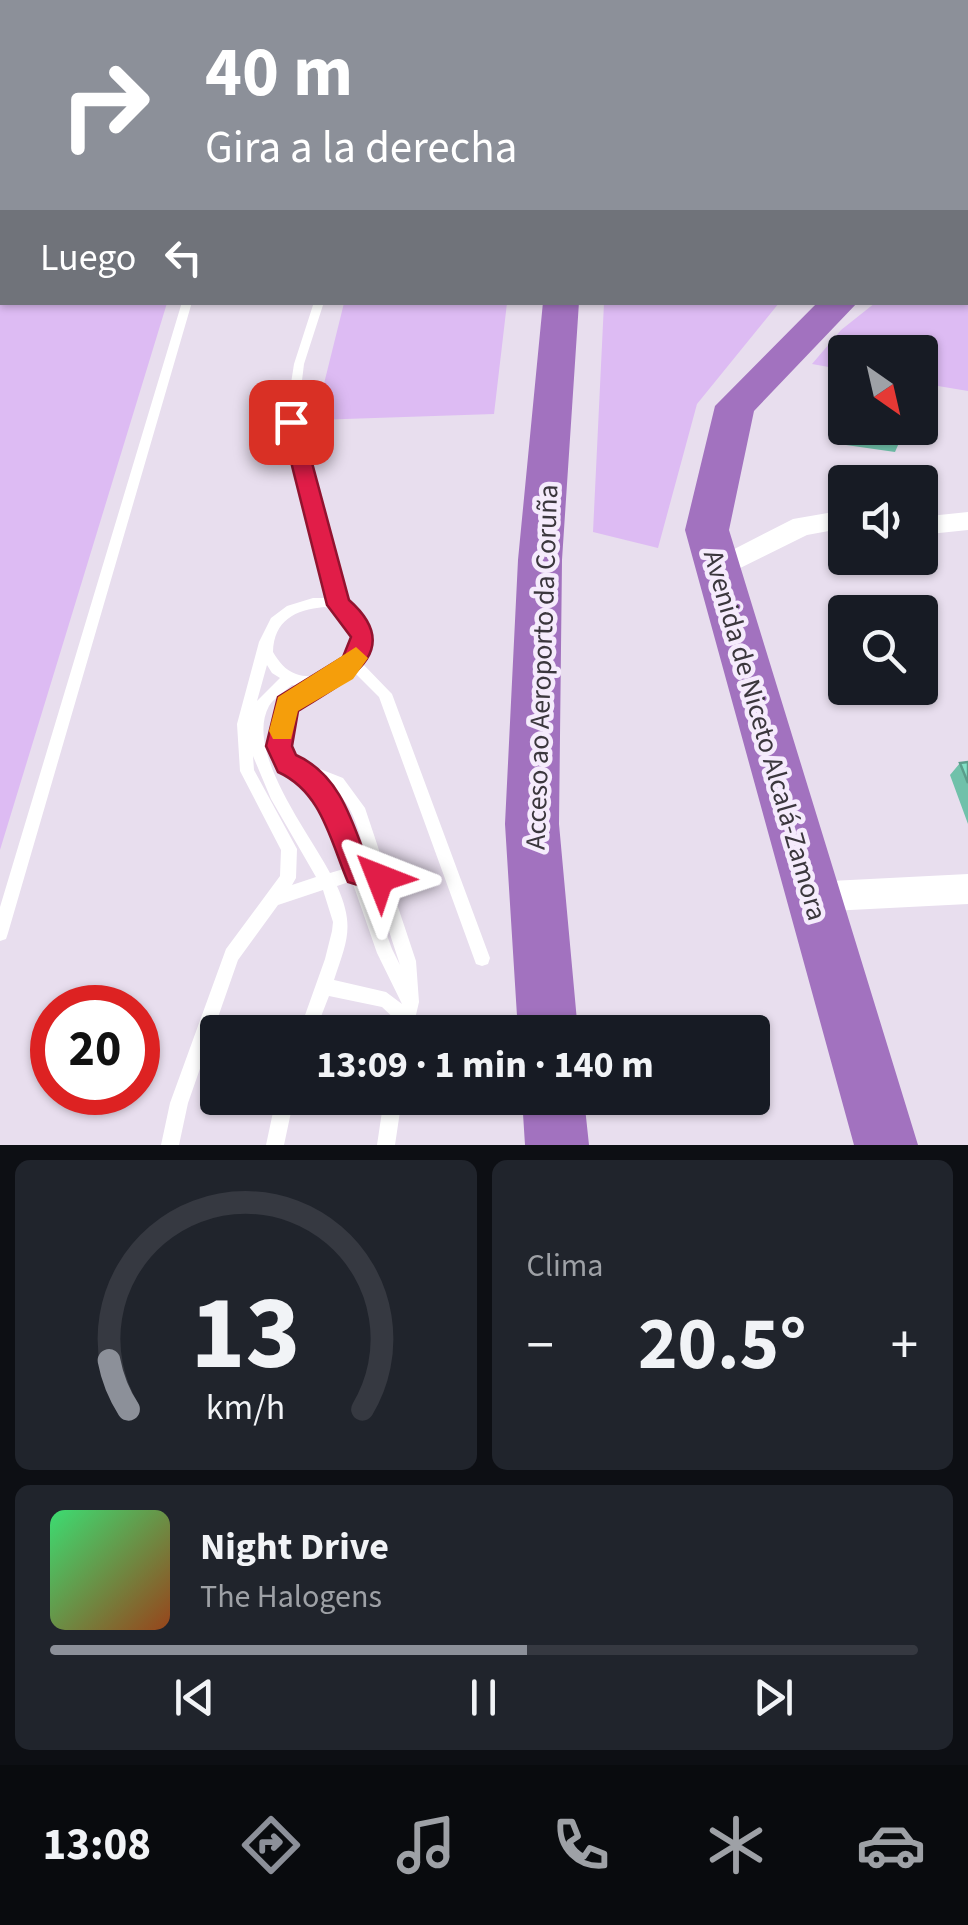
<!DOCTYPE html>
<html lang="es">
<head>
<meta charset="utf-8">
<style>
	body { margin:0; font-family:"Source Sans 3",sans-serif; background:#20242c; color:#f1f3f6; height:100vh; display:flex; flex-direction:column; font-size:38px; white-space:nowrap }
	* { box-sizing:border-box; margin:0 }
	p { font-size:32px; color:#9ea1a6 }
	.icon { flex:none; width:55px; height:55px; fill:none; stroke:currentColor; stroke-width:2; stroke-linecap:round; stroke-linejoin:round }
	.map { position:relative; height:1145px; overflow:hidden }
	.side { display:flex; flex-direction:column; gap:15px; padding:15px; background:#0d0f14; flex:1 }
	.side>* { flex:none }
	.hud { position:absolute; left:0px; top:0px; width:970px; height:305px; box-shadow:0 2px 8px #0004; background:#8c9099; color:#fff; overflow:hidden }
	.needle { width:65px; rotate:146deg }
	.tools { position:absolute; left:828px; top:335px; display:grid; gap:20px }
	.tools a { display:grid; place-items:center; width:110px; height:110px; border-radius:10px; background:#171b24; box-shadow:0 2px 8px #0004; font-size:50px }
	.speed { position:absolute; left:30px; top:985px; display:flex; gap:20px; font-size:50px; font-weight:700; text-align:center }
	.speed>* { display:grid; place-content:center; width:130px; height:130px; border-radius:50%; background:#171b24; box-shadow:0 2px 8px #0004; line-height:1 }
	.speed .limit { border:15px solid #d22; background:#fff; color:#111 }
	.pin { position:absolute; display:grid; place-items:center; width:85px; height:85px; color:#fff; margin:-42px; border-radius:20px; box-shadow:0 5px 15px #0006 }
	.me { position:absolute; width:110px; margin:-55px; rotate:315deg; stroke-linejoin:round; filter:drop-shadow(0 0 8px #0008) }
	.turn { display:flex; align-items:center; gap:35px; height:210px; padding:0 40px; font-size:45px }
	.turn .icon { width:130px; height:130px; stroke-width:2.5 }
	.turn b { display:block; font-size:70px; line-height:85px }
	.then { display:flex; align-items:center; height:95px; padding:0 40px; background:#0003; gap:20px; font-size:38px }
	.big { font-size:75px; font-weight:700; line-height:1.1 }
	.side .tile { flex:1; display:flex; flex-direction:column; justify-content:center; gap:15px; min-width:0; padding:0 35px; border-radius:15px; background:#20242c }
	.side .dial { align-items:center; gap:0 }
	.dial svg { height:260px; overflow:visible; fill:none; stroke:#363941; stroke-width:7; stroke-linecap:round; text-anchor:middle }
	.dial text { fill:#f1f3f6; stroke:none }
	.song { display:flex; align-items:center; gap:30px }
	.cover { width:120px; height:120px; border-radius:15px; background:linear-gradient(135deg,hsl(140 70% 55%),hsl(20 70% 35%)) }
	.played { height:10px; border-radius:5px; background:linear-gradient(90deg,#8c9099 55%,#363941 55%) }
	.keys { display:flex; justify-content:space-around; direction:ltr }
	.heat { display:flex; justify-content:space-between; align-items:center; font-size:55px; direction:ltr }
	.side .tiles { flex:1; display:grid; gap:15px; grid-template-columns:1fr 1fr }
	.tile:last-child { grid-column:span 2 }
	.trip { position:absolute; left:200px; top:1015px; width:570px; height:100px; border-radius:10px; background:#171b24; box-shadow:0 2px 8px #0004; font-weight:700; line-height:100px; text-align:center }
	.dock { display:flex; height:160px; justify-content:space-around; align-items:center; background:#090b0e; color:#9ea1a6 }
	.dock .icon { width:70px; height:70px }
	.dock .current { color:#8c9099 }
	.dock b { font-size:45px; color:#f1f3f6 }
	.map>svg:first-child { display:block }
	.green { fill:#ddbbf3 }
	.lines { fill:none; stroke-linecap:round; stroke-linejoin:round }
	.taxiway { stroke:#aca4b0; stroke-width:80 }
	.path { stroke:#8d8691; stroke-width:4; stroke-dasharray:4 5; stroke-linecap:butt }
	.lane { fill:#fff; fill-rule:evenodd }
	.street { fill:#fff; fill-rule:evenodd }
	.highway { fill:#a272bf; fill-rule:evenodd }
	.wall { fill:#70c1aa }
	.building { fill:#82e0c6; stroke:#5b9d8b; stroke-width:2.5 }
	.route { fill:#e11d48; stroke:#92132f; stroke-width:2.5 }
	.slow { fill:#f59e0b }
	.labels { text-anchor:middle; stroke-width:9; stroke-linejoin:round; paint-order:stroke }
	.street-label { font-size:28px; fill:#3b373d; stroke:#f5ebfc }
</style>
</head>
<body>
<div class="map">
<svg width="968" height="1145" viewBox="0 0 968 1145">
	<rect width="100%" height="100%" fill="#e8deee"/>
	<path class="green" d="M0,0H294L2,2L0,191Z
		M0,209L2,302L167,303L0,850Z
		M968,228V391L920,383V352H845V370L812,364L841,330L875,303L968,302Z
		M344,303H507L494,414L315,420Z
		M604,303H779L697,404L658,548L593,532Z"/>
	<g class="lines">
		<path class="taxiway" d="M0,199L2,198"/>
		<path class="path" d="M813,2L822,0"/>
		<path class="lane" d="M307,0H315L313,2H307Z
			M324,0H332L334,2H326Z
			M414,0H423L420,2H413Z
			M441,0H450L447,2H440Z
			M182,302H192L8,933L6,939L0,941V907Z
			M314,302H324L304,364L297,422L345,602L366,624L367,643L360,661L392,694L490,958L488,964L482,966L476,964L379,697L352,670L347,676L326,685L293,708L286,746L292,758L343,778L365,808L416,961L419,1002L412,1032H396L398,1022L382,1007L329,996L315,1032H299L325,959L332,931L333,922L323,890L278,905L238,960L188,1103L179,1145H161L170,1103L226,949L280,876L281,850L240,771L237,724L259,642L271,618L287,606L313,598H331L285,422L294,364ZM324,607L335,609L354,626C354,632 355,637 354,643C350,667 318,682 296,674C285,670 279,662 273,652C274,620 295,610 324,607ZM267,665L272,673L280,678L257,701ZM292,685L303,687L282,701L272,746L282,768L299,774L328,813L347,868L330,873C310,834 244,751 269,706C274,698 285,691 292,685ZM253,756L271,799L316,877L292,885L296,878L297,849L254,770ZM323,784C355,796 360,839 369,868L362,866L339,804ZM352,881L377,953L402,1004L386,992L334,980C347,941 355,926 337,886ZM368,883L374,885L400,965L392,949Z
			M276,1098H294L284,1145H266Z
			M384,1098H402L395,1145H377Z"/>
		<path class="street" d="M845,510V528L807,535L718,579L709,576L706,569L709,562L793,519Z
			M968,512V530L920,535V517Z
			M968,874V904L811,912L800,908L796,897L800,886L811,882Z"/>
		<path class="highway" d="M543,302H579L562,560L559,824L578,1032H518L505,824L518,560Z
			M818,302H858L754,411L729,530L918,1145H854L685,530L715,406Z
			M522,1098H584L589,1145H525Z"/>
	</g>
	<path class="wall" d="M845,428H902V436L895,452L846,445Z
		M920,626L928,658L920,670Z
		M968,762V824L950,775L960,763Z"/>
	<path class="building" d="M852,428H902V436L852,429Z
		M914,602L917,612H881L878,603Z
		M920,626L928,658L920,659Z
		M968,762V783L960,763Z"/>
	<path class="route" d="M291,415L301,422L349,600C409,653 342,683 298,711L292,746L296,755C339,774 352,820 367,861L390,869L394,878L390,888L380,892L348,882C330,840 322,792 278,772L266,746L278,697L343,657L351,637L327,605L281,422Z"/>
	<path class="slow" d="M356,647L368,658L353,679L298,711L291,739H273L269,731L278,697Z"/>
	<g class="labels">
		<g class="street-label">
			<text transform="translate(541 667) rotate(-88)" y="10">Acceso ao Aeroporto da Coruña</text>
			<text transform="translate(766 735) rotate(74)" y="10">Avenida de Niceto Alcalá-Zamora</text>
		</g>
	</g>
</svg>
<div class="tools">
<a><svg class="needle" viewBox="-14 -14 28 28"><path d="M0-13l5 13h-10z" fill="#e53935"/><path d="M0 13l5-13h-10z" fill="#9ea1a6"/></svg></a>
<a><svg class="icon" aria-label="sound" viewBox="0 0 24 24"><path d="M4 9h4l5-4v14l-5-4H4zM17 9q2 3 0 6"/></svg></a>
<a><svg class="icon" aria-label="search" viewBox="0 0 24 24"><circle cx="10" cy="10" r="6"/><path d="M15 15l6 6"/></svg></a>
</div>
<div class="speed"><div class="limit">20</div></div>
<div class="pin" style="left:291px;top:422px;background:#d93025"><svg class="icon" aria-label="arrive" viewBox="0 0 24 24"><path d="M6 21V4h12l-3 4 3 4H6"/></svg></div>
<svg class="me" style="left:380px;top:878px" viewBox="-20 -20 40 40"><path d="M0-17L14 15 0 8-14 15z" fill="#e11d48" stroke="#fff" stroke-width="4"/></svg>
<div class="trip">13:09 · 1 min · 140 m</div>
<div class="hud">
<div class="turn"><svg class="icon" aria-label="right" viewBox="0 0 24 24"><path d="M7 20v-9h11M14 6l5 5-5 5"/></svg><div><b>40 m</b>Gira a la derecha</div></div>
<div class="then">Luego<svg class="icon" aria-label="left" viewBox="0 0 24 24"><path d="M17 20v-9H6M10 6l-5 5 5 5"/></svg></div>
</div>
</div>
<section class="side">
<div class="tiles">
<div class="tile dial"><svg viewBox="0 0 100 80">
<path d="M14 69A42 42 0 1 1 86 69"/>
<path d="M14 69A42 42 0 0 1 8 54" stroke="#8c9099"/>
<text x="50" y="56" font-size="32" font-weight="700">13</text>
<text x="50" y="72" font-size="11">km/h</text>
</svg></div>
<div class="tile"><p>Clima</p>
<div class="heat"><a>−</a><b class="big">20.5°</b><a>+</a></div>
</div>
<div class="tile">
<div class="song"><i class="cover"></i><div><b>Night Drive</b><p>The Halogens</p></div></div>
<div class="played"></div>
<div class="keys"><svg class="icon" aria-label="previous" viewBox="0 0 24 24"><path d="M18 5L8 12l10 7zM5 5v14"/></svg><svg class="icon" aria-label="pause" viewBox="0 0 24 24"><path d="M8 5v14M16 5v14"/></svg><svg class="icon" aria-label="next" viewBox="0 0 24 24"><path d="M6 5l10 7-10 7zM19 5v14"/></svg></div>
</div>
</div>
</section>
<nav class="dock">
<b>13:08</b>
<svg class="icon current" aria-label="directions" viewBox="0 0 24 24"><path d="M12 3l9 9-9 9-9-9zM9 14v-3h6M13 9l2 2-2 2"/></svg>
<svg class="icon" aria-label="music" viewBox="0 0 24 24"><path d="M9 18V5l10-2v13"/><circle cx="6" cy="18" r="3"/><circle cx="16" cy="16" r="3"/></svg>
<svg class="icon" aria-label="phone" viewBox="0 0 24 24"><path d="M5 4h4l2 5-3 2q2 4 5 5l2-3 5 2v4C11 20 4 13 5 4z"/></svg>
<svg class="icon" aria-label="climate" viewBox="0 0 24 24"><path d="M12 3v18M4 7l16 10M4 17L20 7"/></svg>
<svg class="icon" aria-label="car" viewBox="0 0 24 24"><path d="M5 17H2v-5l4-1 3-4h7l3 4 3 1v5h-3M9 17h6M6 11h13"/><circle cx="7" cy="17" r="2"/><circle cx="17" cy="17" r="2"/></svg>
</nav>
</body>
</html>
